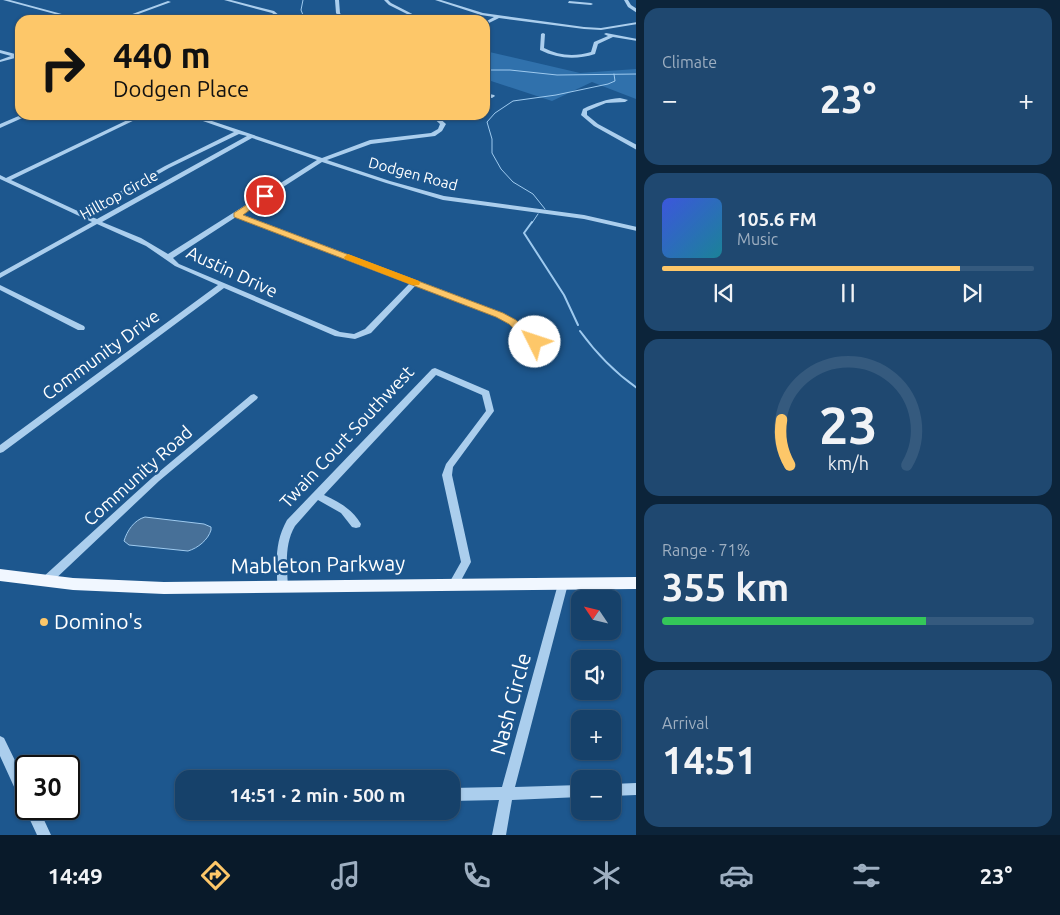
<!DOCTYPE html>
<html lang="en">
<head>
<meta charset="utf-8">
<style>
	body { margin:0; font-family:Ubuntu,sans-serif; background:#1f4870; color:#f1f3f6; height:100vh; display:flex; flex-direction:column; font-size:19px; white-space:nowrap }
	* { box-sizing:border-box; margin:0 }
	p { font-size:16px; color:#9eafc1 }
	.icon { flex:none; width:28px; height:28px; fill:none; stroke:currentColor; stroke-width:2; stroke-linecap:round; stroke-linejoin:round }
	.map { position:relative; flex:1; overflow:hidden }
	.drawer { display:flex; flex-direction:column; gap:8px; padding:8px; background:#0c243a; width:424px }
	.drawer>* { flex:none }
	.guide { position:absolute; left:15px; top:15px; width:475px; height:105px; border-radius:15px; box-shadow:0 1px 4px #0004,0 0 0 1px #355a7e; background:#fdc769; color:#111; overflow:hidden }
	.needle { width:32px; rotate:305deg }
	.buttons { position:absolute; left:571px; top:590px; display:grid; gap:10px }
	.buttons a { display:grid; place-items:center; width:50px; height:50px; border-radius:10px; background:#16416a; box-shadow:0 1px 4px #0004,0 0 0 1px #355a7e; font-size:25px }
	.speed { position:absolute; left:15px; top:755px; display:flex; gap:10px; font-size:25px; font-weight:700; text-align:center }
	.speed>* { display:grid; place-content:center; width:65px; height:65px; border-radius:50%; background:#16416a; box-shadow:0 1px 4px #0004,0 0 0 1px #355a7e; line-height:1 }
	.speed .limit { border:2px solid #111; border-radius:8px; background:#fff; color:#111 }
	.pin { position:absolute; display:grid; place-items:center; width:42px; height:42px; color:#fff; margin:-21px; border:2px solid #fff; border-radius:50%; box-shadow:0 1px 5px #0007 }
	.me { position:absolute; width:55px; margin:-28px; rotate:311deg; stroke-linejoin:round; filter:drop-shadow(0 0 4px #0008) }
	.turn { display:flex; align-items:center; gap:18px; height:105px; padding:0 15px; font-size:22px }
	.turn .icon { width:65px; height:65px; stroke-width:2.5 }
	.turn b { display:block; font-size:35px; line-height:42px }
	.big { font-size:38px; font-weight:700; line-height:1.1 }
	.drawer .card { flex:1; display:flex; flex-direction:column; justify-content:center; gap:8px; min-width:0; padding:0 18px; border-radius:15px; background:#1f4870 }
	.drawer .dial { align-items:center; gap:0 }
	.dial svg { height:130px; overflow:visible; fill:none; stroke:#355a7e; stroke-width:7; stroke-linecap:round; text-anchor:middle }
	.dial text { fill:#f1f3f6; stroke:none }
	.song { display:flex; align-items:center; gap:15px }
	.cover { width:60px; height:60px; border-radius:8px; background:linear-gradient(135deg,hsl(230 70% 55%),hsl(190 70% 35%)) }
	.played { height:5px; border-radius:2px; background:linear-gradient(90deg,#fdc769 80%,#355a7e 80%) }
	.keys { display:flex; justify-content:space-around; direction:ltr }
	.heat { display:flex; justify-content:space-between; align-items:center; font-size:28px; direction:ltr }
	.charge { height:8px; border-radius:4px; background:linear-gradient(90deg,#34c759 71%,#355a7e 0) }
	.trip { position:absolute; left:175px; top:770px; width:285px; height:50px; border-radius:15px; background:#16416a; box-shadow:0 1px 4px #0004,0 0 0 1px #355a7e; font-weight:700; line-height:50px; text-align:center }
	.tabs { display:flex; height:80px; justify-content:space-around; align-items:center; background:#091a2a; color:#9eafc1 }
	.tabs .icon { width:35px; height:35px }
	.tabs .current { color:#fdc769 }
	.tabs b { font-size:22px; color:#f1f3f6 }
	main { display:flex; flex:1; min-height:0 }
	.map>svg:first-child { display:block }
	.green { fill:#3071ac }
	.water { fill:#477098; stroke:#9ecaef }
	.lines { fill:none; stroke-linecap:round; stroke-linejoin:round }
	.stream-far1 { stroke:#9ecaef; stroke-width:1 }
	.stream { stroke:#9ecaef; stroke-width:2 }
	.minor { fill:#abceed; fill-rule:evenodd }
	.major { fill:#f1f7ff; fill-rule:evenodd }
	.route { fill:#fdc769; stroke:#a48144 }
	.slow { fill:#f59e0b }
	.poi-dot { fill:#fdc769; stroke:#1d578e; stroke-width:2 }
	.labels { text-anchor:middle; stroke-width:5; stroke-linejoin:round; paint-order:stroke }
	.far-street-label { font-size:15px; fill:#fff; stroke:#1d578e }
	.street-label { font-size:18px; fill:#fff; stroke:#1d578e }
	.near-street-label { font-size:21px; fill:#fff; stroke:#1d578e }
	.near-poi-label { font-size:21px; fill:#fff; stroke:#1d578e; text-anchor:start }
</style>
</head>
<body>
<main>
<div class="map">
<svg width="637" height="835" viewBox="0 0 637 835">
	<rect width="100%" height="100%" fill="#1d578e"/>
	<path class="green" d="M485,51L580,73L636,69V99L592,82L552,101L485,79Z"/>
	<path class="water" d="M145,517L204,524L211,527V530C208,540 198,548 188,551L129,545L124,541C127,531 134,520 145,517Z"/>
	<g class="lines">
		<path class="stream-far1" d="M303,0L301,10L305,20
			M485,70H510L557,75L637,74
			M545,209L533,194L513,182L501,169L492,153V139L487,122L495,113L513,101L556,95L608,84L615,81L614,74
			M532,223L538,214"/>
		<path class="stream" d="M532,222L524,233L564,295L578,325
			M580,331C596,353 614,372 637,388"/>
		<path class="minor" d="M3,0H10L84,20H77Z
			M224,0H231L274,11L280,16L277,20H273L276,16L272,13Z
			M335,0H339L340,13L345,20H341L336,13Z
			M384,0H388L391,3L424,20H419L389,5Z
			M435,0H441L483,13L584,27L601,28L637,22V24L601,30L584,29L499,18L485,25V22L494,17L481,15Z
			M624,0H628L631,5L637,9V13L628,7Z
			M168,1L171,2L122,20H116Z
			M569,1L591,3L593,4L591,5L568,3Z
			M543,33L545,34L544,48C559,56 575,57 591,52L594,42L608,36L604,34L606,33L637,39V41L613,37L598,44L595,54C576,60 558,59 540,50L541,34Z
			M0,50L19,55L20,59L15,58L0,62V60L11,56L0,53Z
			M485,93L494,95L495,96L492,98L485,97Z
			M620,98L628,100L625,102L606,103L587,111V115L598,124L637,145V150L594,126L581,115L583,109C595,103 607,99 620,98Z
			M21,115H29L0,128V124Z
			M138,115H145L11,180L82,213L165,166L234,132L186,115H194L322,158L370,140L431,133L438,129L440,124L430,115H436L446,124L442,131L435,136L371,144L327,160L390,181L444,196L584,215L637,227V231L584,219L443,200L386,183L322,162L241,214L503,313L515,320L538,340L539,342L538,344H532L509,324L497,317L416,285L371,333L355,339L335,336L224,288L3,452L0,453V445L218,285L175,266L165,259L146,246L97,224L0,278V273L92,222L0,179V175L6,178ZM239,134L247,136L97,219L87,215L169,168ZM252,138L317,160L168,254L141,238L102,222ZM236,217L410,283L365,329L354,334L340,332L179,264L173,258Z
			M0,285L84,326L85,328L84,330H78L0,290Z
			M435,368L489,391L494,411L453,467L452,475L471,562L457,588L453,589L449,588L448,585L461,562L442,475L446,464L486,411L482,395L436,375L324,495C339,502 352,509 361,524L360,527L356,528L352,527L341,513L318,500L295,526C284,545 287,566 288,587L287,590L283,591L279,590C277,585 277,580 277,574C276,554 277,538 287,520L432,369Z
			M254,394L258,397L257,399L159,481L50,584L46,585L42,584L41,581L42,578L153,477L251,395Z
			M563,580L567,581L568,584L515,787L580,785V797L512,800L506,835H492L499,800L451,801V788L502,787L558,584L559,581Z
			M0,736L4,738L26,783V804L21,802L0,756Z
			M637,783V795L612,796V784Z
			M26,807V809H39L51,835H37L25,809Z"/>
		<path class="major" d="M0,569L73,578L164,582L637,577V589L164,594L73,590L0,581Z"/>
	</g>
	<path class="route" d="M262,195L269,196L243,215L503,313L516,320L540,342L539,344H531L509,324L496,317L234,217V213Z"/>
	<path class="slow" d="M348,254L419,281L420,283L419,285H412L345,259L344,257Z"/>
	<circle class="poi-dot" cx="44" cy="622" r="5"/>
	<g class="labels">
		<g class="far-street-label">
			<text transform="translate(413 174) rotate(15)" y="5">Dodgen Road</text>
			<text transform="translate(119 195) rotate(-29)" y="5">Hilltop Circle</text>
		</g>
		<g class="street-label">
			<text transform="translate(232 272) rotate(25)" y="6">Austin Drive</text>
			<text transform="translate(101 355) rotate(-36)" y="6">Community Drive</text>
			<text transform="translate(347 437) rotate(-47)" y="6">Twain Court Southwest</text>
			<text transform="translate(138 476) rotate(-42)" y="6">Community Road</text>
		</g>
		<g class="near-street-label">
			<text transform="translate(318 565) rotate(-1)" y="7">Mableton Parkway</text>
			<text transform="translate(511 704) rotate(-75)" y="7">Nash Circle</text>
		</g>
		<g class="near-poi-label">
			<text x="54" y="629">Domino's</text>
		</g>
	</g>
</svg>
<div class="buttons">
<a><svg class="needle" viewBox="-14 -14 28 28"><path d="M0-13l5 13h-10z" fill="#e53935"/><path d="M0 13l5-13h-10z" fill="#9eafc1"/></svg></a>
<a><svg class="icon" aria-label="sound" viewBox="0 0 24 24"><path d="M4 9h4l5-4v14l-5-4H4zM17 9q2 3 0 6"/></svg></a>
<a>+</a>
<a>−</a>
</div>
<div class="speed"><div class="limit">30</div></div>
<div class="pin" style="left:265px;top:196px;background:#d93025"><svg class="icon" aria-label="arrive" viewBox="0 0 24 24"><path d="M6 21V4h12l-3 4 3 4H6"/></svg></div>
<svg class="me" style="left:535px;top:342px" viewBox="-20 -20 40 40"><circle r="19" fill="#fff"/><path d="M0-13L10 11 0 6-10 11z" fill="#fdc769"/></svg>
<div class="trip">14:51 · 2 min · 500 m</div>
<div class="guide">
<div class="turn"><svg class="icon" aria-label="right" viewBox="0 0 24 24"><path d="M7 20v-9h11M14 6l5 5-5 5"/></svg><div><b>440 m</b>Dodgen Place</div></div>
</div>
</div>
<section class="drawer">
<div class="card"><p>Climate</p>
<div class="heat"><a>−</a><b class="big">23°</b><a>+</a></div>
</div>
<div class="card">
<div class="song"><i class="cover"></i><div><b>105.6 FM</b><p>Music</p></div></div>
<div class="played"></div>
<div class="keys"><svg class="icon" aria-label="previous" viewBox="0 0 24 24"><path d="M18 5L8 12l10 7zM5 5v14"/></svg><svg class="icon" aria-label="pause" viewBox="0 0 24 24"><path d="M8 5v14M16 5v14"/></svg><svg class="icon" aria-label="next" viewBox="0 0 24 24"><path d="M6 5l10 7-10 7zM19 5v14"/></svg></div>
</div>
<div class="card dial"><svg viewBox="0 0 100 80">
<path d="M14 69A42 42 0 1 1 86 69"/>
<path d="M14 69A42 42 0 0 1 9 41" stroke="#fdc769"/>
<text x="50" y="56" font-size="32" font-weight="700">23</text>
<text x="50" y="72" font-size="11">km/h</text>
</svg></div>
<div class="card"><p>Range · 71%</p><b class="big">355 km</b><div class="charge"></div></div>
<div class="card"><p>Arrival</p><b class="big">14:51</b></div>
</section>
</main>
<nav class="tabs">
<b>14:49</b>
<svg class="icon current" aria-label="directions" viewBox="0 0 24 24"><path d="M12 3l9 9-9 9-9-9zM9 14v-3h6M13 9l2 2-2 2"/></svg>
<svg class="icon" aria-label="music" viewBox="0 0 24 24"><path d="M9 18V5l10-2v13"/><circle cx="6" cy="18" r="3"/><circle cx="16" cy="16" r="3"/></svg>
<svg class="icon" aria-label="phone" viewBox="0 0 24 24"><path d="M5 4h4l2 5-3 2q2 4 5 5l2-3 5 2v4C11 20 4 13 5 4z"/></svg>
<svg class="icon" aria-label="climate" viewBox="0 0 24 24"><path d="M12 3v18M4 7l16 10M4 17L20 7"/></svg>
<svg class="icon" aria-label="car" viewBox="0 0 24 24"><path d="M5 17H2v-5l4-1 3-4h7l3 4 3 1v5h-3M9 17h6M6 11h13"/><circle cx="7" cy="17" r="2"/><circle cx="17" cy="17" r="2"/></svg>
<svg class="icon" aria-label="filters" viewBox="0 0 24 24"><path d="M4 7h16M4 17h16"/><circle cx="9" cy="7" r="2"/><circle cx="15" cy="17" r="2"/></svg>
<b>23°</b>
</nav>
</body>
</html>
